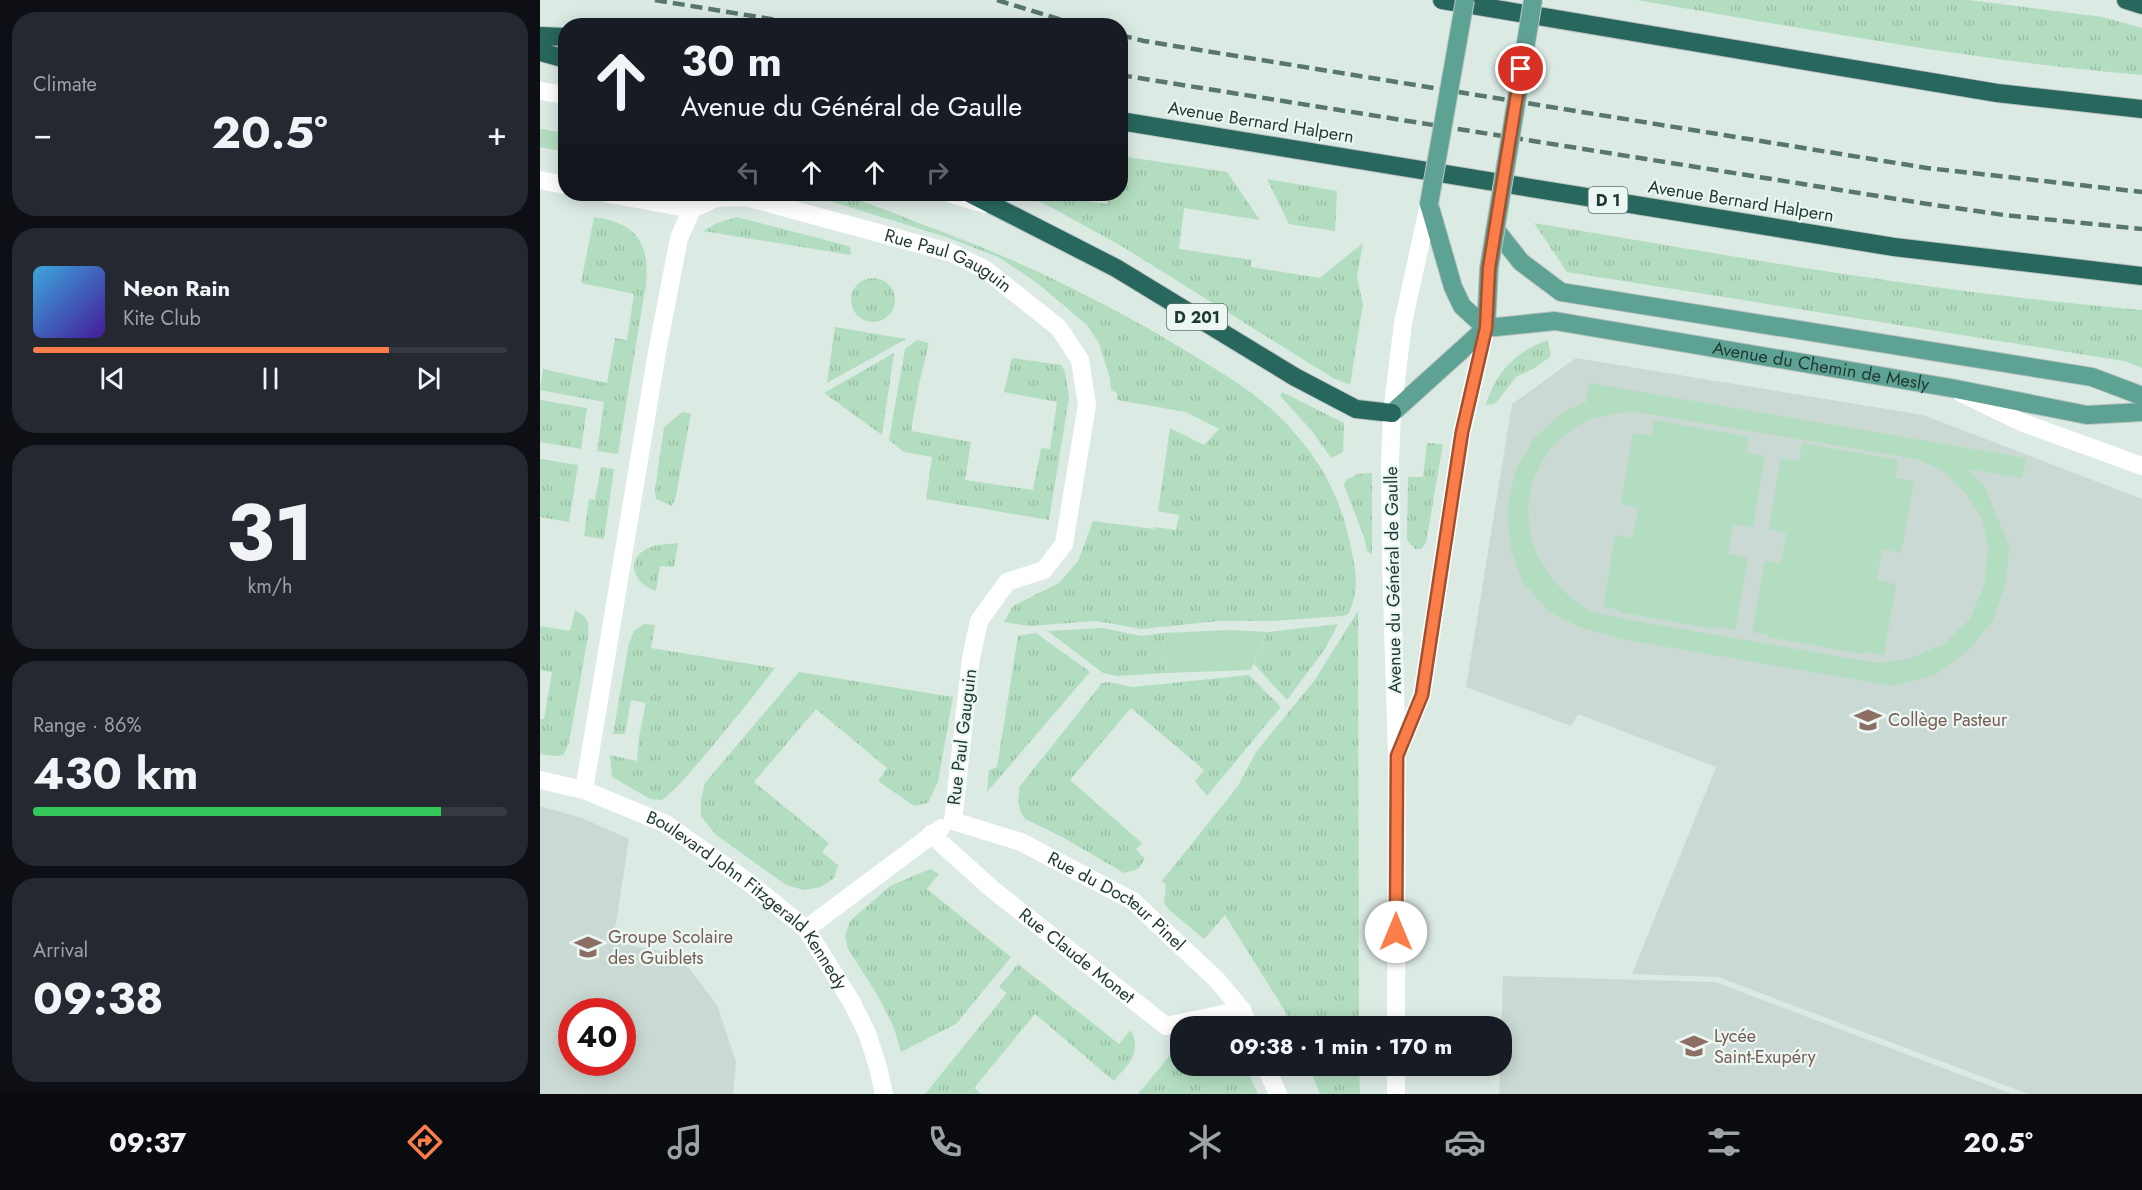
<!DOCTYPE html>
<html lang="en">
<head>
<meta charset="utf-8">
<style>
	body { margin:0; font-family:Jost,sans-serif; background:#242831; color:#f1f3f6; height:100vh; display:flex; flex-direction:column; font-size:22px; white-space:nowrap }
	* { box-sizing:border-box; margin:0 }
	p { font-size:20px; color:#9ea1a6 }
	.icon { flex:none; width:33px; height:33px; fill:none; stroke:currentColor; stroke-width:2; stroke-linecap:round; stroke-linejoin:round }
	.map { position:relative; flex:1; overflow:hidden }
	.side { display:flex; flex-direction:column; gap:12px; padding:12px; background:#0d0f14; width:540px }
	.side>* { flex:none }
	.banner { position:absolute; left:18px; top:18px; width:570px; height:183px; border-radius:24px; box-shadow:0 3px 15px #0003; background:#171b24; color:#f1f3f6; overflow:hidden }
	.speed { position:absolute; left:18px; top:998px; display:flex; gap:12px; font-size:30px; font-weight:700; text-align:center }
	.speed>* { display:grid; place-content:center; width:78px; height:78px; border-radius:50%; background:#171b24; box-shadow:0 3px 15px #0003; line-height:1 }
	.speed .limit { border:9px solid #d22; background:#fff; color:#111 }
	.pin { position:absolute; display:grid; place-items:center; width:51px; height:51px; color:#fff; margin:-26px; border:3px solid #fff; border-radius:50%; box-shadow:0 2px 6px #0007 }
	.me { position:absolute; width:66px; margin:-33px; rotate:0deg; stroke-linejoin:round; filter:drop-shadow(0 0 4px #0008) }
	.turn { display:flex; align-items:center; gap:21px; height:126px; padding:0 24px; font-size:27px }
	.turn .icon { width:78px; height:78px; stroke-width:2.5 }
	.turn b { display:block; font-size:42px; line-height:51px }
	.lanes { display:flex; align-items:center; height:57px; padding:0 24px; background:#0003; justify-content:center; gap:30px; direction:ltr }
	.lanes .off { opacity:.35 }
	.big { font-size:45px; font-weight:700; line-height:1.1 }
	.side .tile { flex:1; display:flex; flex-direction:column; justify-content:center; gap:9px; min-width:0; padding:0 21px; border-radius:24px; background:#242831 }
	.side .dial { align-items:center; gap:0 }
	.dial b { font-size:78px; line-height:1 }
	.song { display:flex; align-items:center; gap:18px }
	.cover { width:72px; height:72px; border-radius:9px; background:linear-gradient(135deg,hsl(200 70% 55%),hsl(260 70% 35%)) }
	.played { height:6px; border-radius:3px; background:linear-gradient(90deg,#fa7d4a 75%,#363941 75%) }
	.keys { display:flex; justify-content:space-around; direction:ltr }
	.heat { display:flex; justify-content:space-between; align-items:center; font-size:33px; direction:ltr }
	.charge { height:9px; border-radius:4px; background:linear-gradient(90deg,#34c759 86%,#363941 0) }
	.trip { position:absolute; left:630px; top:1016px; width:342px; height:60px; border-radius:24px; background:#171b24; box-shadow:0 3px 15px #0003; font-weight:700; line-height:60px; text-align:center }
	.dock { display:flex; height:96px; justify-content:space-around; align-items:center; background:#090b0e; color:#9ea1a6 }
	.dock .icon { width:42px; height:42px }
	.dock .active { color:#fa7d4a }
	.dock b { font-size:27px; color:#f1f3f6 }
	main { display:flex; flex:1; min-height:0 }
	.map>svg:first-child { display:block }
	.built { fill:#cad9d3; fill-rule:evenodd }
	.grass { fill:url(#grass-tufts) }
	.park { fill:#b3ddc0; fill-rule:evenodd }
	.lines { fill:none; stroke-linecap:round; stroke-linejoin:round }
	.major-casing { stroke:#bcc4c2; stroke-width:20 }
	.highway-casing { stroke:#bcc4c2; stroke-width:20 }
	.minor { stroke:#fff; stroke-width:18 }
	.major { stroke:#5ea293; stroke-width:18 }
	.highway { stroke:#28675d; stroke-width:18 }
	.rail { stroke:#57766f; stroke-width:4.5; stroke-dasharray:12 6; stroke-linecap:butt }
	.major-bridge-casing { stroke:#bcc4c2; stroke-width:20; stroke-linecap:butt }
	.major-bridge { stroke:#5ea293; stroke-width:18 }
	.route-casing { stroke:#a25130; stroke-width:15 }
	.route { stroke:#fa7d4a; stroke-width:10 }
	.labels { text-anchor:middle; stroke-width:4.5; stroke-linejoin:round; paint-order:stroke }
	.shield { fill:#ecf6f2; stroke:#5c726c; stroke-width:1.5 }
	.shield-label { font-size:16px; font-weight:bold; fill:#1e3933 }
	.street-label { font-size:18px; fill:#1e3933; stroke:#ecf6f2 }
	.education-label { font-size:18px; fill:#785e54; stroke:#ecf6f2; text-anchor:start }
</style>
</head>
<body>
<main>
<section class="side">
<div class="tile"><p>Climate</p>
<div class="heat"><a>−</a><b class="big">20.5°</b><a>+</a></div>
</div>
<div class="tile">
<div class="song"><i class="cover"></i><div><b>Neon Rain</b><p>Kite Club</p></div></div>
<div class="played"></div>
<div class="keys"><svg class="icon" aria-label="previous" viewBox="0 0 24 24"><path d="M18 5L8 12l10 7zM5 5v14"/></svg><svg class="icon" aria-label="pause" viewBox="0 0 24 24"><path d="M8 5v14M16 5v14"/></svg><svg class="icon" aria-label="next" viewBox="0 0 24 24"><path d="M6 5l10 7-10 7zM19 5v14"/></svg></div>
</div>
<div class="tile dial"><b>31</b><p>km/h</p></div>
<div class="tile"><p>Range · 86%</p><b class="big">430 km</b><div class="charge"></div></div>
<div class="tile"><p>Arrival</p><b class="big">09:38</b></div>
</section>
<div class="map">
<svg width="1602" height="1094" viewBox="0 0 1602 1094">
	<defs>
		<pattern id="grass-tufts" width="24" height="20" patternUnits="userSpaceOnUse" patternTransform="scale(1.5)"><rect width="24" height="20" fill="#b3ddc0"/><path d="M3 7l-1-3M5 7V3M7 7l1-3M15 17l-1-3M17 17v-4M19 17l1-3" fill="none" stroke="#9abea5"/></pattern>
	</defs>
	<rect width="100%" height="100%" fill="#dceae4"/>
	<path class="built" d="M1036,358L1383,415L1602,499V1094H1488L1178,977L1092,974L1176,767L1038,714L1031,726L926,687L972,404Z
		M0,806L42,818L89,839L73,942L120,951L149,968L177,1005L196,1062L193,1094H0ZM32,1011H82V1062H32Z
		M963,976L1175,982L1472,1094H959Z"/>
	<path class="grass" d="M1096,0H1429L1563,17L1602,28V75C1432,61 1264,28 1096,0Z
		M0,129L25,133V152L0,147Z
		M581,156L687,172L720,220L644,208L639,249L712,260L711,267L780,278L823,243L817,277L823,304L810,385L793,378L583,247L505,204L480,194H534L535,199L567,204L569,194H580Z
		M727,179L797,191L795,231L749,224Z
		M267,194C275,193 285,192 294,194C325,200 355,214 384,225C478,259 568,303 653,355C685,375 718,394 745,422C781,461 801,496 811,548C816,572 820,591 808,614L803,616L732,621H679L601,629L557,621L489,626L464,622L473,606L519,583L538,561L553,521L614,529L615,527L636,530L639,515L618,511L630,428L664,445L679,429L646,412L577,400V393L571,390L570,379L559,343L547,325L496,282L458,257L406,237Z
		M54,217C96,223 110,242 106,284L78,454L57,451L64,402L0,390L3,369L67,383L75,338L87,340L94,294L41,283Z
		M197,217L305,245L310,247L311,255L163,231L177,223Z
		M994,223C1196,257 1398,293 1602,310V368L1584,361L1027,272Z
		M311 300a22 22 0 1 1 44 0a22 22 0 1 1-44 0Z
		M295,327L366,339L287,383Z
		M377,340L389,343L379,384L371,431L431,442L425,480L493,490L501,448L510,449L517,402L464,392L472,358L521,365L525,372L529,398L509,520L386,499L392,457L364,452L349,440L365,349Z
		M1008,340L1011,356L995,368L976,377L960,398L954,404L946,405C955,372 977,351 1008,340Z
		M354,353L342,435L284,393Z
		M742,392L804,423L803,452L791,458L772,431L740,396Z
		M0,400L47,408L41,449L0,442Z
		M142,412L151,413L136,496L132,506L116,499L115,491L124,427Z
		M887,443L903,444L886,543L881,549H875L867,540L868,477H883Z
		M0,459L38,465L29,522L0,517Z
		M61,467L74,469L64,539L44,536L49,499L55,500Z
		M832,473V554L827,551L825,540L804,485L806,480L818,474Z
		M138,543L134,567L120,566L116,591C94,584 84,560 108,548C117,544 128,544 138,543Z
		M35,610C49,618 49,621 48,637L29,743L23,755L16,756L0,754V719H4L12,672L0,670V626L30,631Z
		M818,611L819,1026H751L745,1011L685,915L664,939L629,910L624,903L626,885L622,881L698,786L716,752L774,681Z
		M104,624L115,625L111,648L235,668C212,698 189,727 164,756C151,771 138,788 122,800L110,799L72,777L70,755L97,761L99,737L106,703L91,700L85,734H73L89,643L94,631Z
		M798,624L785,649L747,700L714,664L727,632Z
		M563,628L601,636L624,633L626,673L577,676L563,673L508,631Z
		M496,633L550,672L447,792L449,770L457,767L478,636Z
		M259,672L413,697L398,782L388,803L374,806L338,781L347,768L276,709L214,782L289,843L282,852L298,865L294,878L281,887L264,890L246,885L176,835L161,816V799L165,783Z
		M709,675L741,707L667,796L655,781L664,770L591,708L530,780L602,843L596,849L605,859L598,869L584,873L524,838L485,819L480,811L478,800L480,786L562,683L568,682L593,687Z
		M390,869L399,874L387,889L471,957L416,1024L361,1052L354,1028L338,996L308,949L305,936L310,921L350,886Z
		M478,964L579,1044L591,1030C602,1054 589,1063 574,1081L495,1014L434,1088L441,1094H385L467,993L459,987Z
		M640,1052V1065H705L718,1094H598L630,1055L635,1058Z
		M768,1065H819L820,1094H780Z"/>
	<path class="park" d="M1049,383L1486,458L1482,478L1426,469L1444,486L1469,545L1466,583L1452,622L1427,651L1394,675L1353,686L1081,639L1040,627L1008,611L983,582L971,551L967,510L975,472L994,438L1025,411L1046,402ZM1092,411L1377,459L1402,470L1427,495L1441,516L1448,545L1445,583L1430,619L1404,644L1369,659L1337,663L1084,619C1072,616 1059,615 1048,610C1043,607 1038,602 1033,599C976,556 972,473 1031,430C1049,417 1071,414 1092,411Z
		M1114,420L1209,437L1206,452L1225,456L1213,527L1193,524L1188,554L1208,558L1195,630L1175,626L1174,629L1079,612V610L1063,607L1075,535L1093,538L1098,508L1081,504L1093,433L1111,436Z
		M1262,443L1358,460L1355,478L1374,481L1361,553L1342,549L1337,580L1356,584L1344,655L1325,652L1324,654L1228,637V635L1212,632L1225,561L1241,563L1246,533L1229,529L1241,458L1259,461Z
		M690,630L727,632L711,670L626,673L624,633Z"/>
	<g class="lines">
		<defs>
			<g id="major">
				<path d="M889,204L913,287L922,306L946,328"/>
				<path d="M955,229L981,262L1021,292L1552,377L1602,396"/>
				<path id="s5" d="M946,328L1015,321L1411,388L1547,415L1602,412"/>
				<path d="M946,328L949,268"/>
				<path d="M852,413L946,328"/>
			</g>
			<path id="highway" d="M902,0L1457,93L1602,109
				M1586,0L1602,5
				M0,36L26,37
				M0,52L26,59
				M580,121L1354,247L1602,276
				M431,194L576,268L755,377L816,409L852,413"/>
		</defs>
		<use href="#major" class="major-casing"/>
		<use href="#highway" class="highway-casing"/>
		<g class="minor">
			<path d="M0,91L26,95"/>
			<path d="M0,180L26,185"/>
			<path d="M69,194L152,209"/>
			<path d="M411,194L444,204"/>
			<path d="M1421,393L1481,422L1602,466"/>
			<path d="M860,748L882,695L922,432L946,328"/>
			<path id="s1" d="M0,780L44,790L126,824L208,882L266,929L311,1001L327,1033L338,1067L344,1094"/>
			<path id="s2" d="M44,790L117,352L139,238L152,209L176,198L206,197L412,253L446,270L519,328L540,360L547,405L524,544L504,570L467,582L439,621L431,658L413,821"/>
			<path id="s3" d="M413,821L481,842L593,901L677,980L702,1010L709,1026"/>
			<path id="s4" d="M391,834L452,889L626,1026L702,1010"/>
			<path d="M266,929L401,828"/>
			<path d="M856,1026L857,756L851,560L850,464L852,413L863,323L889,204"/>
			<path d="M725,1065L738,1094"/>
			<path d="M856,1065V1094"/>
		</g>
		<use href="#major" class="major"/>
		<use href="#highway" class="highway"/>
		<path class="rail" d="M115,0L273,26
			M457,0L541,26
			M580,35L604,41L1387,168L1602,192
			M580,75L1388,204L1464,215L1602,229"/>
		<defs>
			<path id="major-bridge" d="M889,204L925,0
				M949,268L993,0"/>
		</defs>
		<use href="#major-bridge" class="major-bridge-casing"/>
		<use href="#major-bridge" class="major-bridge"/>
	</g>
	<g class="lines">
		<defs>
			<path id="route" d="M856,932L857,756L882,695L922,432L946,328L949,268L981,69"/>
		</defs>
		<use href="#route" class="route-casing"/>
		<use href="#route" class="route"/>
	</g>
	<defs>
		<symbol id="school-bare" viewBox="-9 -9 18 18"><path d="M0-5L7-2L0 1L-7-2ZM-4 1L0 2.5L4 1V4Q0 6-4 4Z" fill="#8d6e63" stroke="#ecf6f2" stroke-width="2.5" paint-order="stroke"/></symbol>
	</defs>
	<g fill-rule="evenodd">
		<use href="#school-bare" x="1309" y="701" width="38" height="38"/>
		<use href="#school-bare" x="29" y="928" width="38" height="38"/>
		<use href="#school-bare" x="1135" y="1027" width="38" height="38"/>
	</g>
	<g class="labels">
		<g class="shield">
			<rect x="1048.5" y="187" width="39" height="26" rx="4.5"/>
			<rect x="627" y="304" width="60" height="26" rx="4.5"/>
		</g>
		<g class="shield-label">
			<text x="1068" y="206">D 1</text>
			<text x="657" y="323">D 201</text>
		</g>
		<g class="street-label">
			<text transform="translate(721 122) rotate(9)" y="6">Avenue Bernard Halpern</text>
			<text transform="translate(1201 201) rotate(9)" y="6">Avenue Bernard Halpern</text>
			<text dy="6" stroke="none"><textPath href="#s2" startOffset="861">Rue Paul Gauguin</textPath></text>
			<text dy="6" stroke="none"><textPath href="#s5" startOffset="339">Avenue du Chemin de Mesly</textPath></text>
			<text transform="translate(853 580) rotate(-91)" y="6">Avenue du Général de Gaulle</text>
			<text transform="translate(422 737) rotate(-83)" y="6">Rue Paul Gauguin</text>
			<text dy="6" stroke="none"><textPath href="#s3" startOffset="184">Rue du Docteur Pinel</textPath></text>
			<text dy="6" stroke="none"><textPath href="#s1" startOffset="246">Boulevard John Fitzgerald Kennedy</textPath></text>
			<text dy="6" stroke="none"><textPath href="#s4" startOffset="190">Rue Claude Monet</textPath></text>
		</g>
		<g class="education-label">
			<text x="1348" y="726">Collège Pasteur</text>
			<text x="68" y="943">Groupe Scolaire<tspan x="68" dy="21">des Guiblets</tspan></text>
			<text x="1174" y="1042">Lycée<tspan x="1174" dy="21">Saint-Exupéry</tspan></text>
		</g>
	</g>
</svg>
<div class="speed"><div class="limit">40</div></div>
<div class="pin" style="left:981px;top:69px;background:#d93025"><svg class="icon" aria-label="arrive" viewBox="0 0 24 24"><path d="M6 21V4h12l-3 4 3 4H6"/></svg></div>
<svg class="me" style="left:856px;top:932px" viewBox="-20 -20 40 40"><circle r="19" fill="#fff"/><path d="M0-13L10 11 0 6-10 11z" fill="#fa7d4a"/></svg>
<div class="trip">09:38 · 1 min · 170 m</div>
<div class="banner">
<div class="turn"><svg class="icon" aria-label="ahead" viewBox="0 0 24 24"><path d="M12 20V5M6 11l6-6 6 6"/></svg><div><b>30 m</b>Avenue du Général de Gaulle</div></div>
<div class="lanes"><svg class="icon off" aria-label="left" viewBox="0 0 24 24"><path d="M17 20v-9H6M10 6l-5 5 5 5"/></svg><svg class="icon" aria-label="ahead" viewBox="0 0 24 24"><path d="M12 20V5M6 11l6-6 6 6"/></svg><svg class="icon" aria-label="ahead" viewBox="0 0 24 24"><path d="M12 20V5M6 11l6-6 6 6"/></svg><svg class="icon off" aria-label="right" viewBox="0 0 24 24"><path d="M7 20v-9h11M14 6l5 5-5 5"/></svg></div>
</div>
</div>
</main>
<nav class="dock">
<b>09:37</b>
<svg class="icon active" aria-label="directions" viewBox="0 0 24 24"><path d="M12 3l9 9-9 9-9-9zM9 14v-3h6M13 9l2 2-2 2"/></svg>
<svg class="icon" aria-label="music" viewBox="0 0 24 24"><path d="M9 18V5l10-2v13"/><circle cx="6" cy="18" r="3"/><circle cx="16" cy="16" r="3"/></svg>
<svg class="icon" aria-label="phone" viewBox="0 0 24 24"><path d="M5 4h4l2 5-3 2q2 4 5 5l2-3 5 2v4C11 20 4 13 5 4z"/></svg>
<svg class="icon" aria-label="climate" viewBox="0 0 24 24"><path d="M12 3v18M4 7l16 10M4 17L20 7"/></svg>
<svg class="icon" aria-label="car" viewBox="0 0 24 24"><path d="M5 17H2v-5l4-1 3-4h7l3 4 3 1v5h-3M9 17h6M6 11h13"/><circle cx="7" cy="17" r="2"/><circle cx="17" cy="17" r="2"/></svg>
<svg class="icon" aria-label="filters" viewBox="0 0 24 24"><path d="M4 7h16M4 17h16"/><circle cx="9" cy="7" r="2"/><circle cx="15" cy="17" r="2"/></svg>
<b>20.5°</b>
</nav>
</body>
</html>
